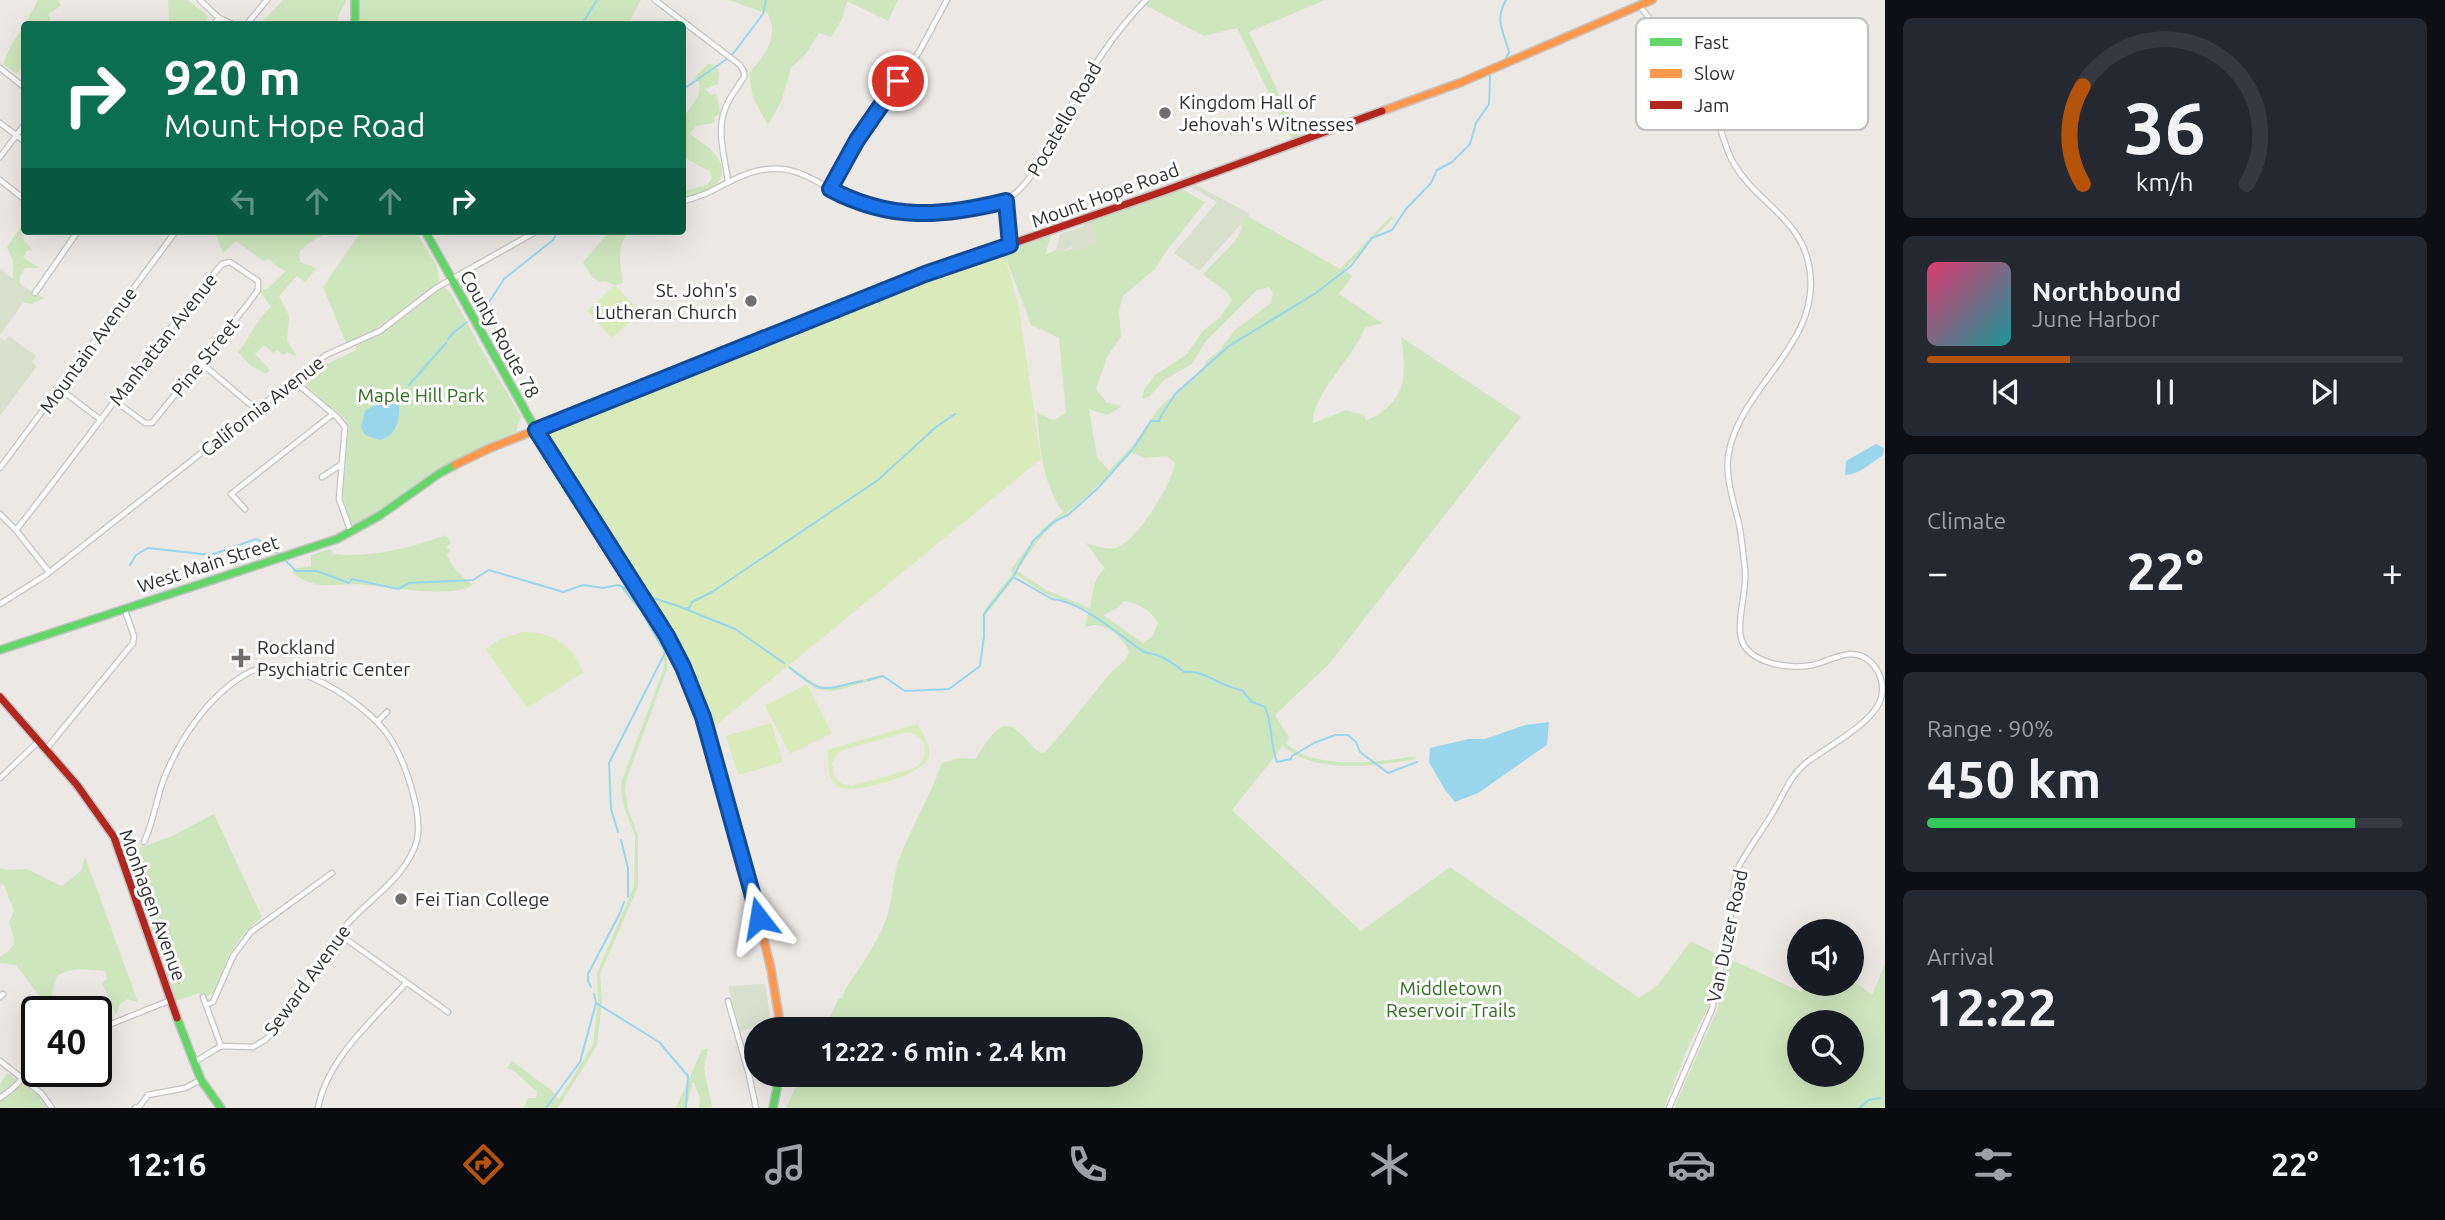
<!DOCTYPE html>
<html lang="en">
<head>
<meta charset="utf-8">
<style>
	body { margin:0; font-family:Ubuntu,sans-serif; background:#242831; color:#f1f3f6; height:100vh; display:flex; flex-direction:column; font-size:26px; white-space:nowrap }
	* { box-sizing:border-box; margin:0 }
	p { font-size:23px; color:#9ea1a6 }
	.icon { flex:none; width:38px; height:38px; fill:none; stroke:currentColor; stroke-width:2; stroke-linecap:round; stroke-linejoin:round }
	.map { position:relative; flex:1; overflow:hidden }
	.side { display:flex; flex-direction:column; gap:18px; padding:18px; background:#0d0f14; width:560px }
	.side>* { flex:none }
	.banner { position:absolute; left:21px; top:21px; width:665px; height:214px; border-radius:7px; box-shadow:0 7px 28px #0002; background:#0b6e4f; color:#fff; overflow:hidden }
	.fabs { position:absolute; left:1787px; top:919px; display:grid; gap:14px }
	.fabs a { display:grid; place-items:center; width:77px; height:77px; border-radius:50%; background:#171b24; box-shadow:0 7px 28px #0002; font-size:35px }
	.speed { position:absolute; left:21px; top:996px; display:flex; gap:14px; font-size:35px; font-weight:700; text-align:center }
	.speed>* { display:grid; place-content:center; width:91px; height:91px; border-radius:50%; background:#171b24; box-shadow:0 7px 28px #0002; line-height:1 }
	.speed .limit { border:4px solid #111; border-radius:10px; background:#fff; color:#111 }
	.pin { position:absolute; display:grid; place-items:center; width:60px; height:60px; color:#fff; margin:-30px; border:4px solid #fff; border-radius:50%; box-shadow:0 2px 7px #0007 }
	.me { position:absolute; width:77px; margin:-38px; rotate:346deg; stroke-linejoin:round; filter:drop-shadow(0 0 5px #0008) }
	.turn { display:flex; align-items:center; gap:24px; height:147px; padding:0 28px; font-size:32px }
	.turn .icon { width:91px; height:91px; stroke-width:2.5 }
	.turn b { display:block; font-size:49px; line-height:60px }
	.lanes { display:flex; align-items:center; height:66px; padding:0 28px; background:#0003; justify-content:center; gap:35px; direction:ltr }
	.lanes .off { opacity:.35 }
	.big { font-size:52px; font-weight:600; line-height:1.1 }
	.side .widget { flex:1; display:flex; flex-direction:column; justify-content:center; gap:10px; min-width:0; padding:0 24px; border-radius:10px; background:#242831 }
	.side .dial { align-items:center; gap:0 }
	.dial svg { height:182px; overflow:visible; fill:none; stroke:#363941; stroke-width:7; stroke-linecap:round; text-anchor:middle }
	.dial text { fill:#f1f3f6; stroke:none }
	.song { display:flex; align-items:center; gap:21px }
	.cover { width:84px; height:84px; border-radius:10px; background:linear-gradient(135deg,hsl(340 70% 55%),hsl(180 70% 35%)) }
	.played { height:7px; border-radius:4px; background:linear-gradient(90deg,#b45309 30%,#363941 30%) }
	.keys { display:flex; justify-content:space-around; direction:ltr }
	.heat { display:flex; justify-content:space-between; align-items:center; font-size:38px; direction:ltr }
	.charge { height:10px; border-radius:5px; background:linear-gradient(90deg,#34c759 90%,#363941 0) }
	.trip { position:absolute; left:744px; top:1017px; width:399px; height:70px; border-radius:35px; background:#171b24; box-shadow:0 7px 28px #0002; font-weight:600; line-height:70px; text-align:center }
	.tabs { display:flex; height:112px; justify-content:space-around; align-items:center; background:#090b0e; color:#9ea1a6 }
	.tabs .icon { width:49px; height:49px }
	.tabs .on { color:#b45309 }
	.tabs b { font-size:32px; color:#f1f3f6 }
	main { display:flex; flex:1; min-height:0 }
	.map>svg:first-child { display:block }
	.green { fill:#cee6be; fill-rule:evenodd }
	.cemetery { fill:#d8e0cc }
	.pitch { fill:#d9eabb; fill-rule:evenodd }
	.water { fill:#99d6ec }
	.lines { fill:none; stroke-linecap:round; stroke-linejoin:round }
	.stream { stroke:#99d6ec; stroke-width:2 }
	.street-casing { stroke:#c5c4c5; stroke-width:7 }
	.fast-casing { stroke:#c5c4c5; stroke-width:10 }
	.slow-casing { stroke:#c5c4c5; stroke-width:10 }
	.jam-casing { stroke:#c5c4c5; stroke-width:10 }
	.street { stroke:#fcfcfb; stroke-width:4.5 }
	.fast { stroke:#63d668; stroke-width:7 }
	.slow { stroke:#ff974d; stroke-width:7 }
	.jam { stroke:#b3261e; stroke-width:7 }
	.route-casing { stroke:#114b97; stroke-width:18 }
	.route { stroke:#1a73e8; stroke-width:12 }
	.poi-dot { fill:#706f6e; stroke:#fff; stroke-width:2.5 }
	.labels { text-anchor:middle; stroke-width:6; stroke-linejoin:round; paint-order:stroke }
	.poi-label { font-size:19px; fill:#2e2e2e; stroke:#fff; text-anchor:start }
	.street-label { font-size:19px; fill:#2e2e2e; stroke:#fff }
	.park-label { font-size:19px; fill:#2c6e1b; stroke:#fff }
	.key { fill:#fff; stroke:#c0c0c0; stroke-width:2 }
	.key-label { font-size:19px; fill:#2e2e2e }
</style>
</head>
<body>
<main>
<div class="map">
<svg width="1885" height="1108" viewBox="0 0 1885 1108">
	<rect width="100%" height="100%" fill="#ece8e4"/>
	<path class="green" d="M38,0H58L61,6L48,14L51,20L46,24H25Z
		M168,0H188L208,16L205,24H169Z
		M283,0H346V2L339,14L337,24H260Z
		M360,0H641L628,24H360Z
		M729,0H898L888,21L847,1L842,19L831,37L819,33L806,54L791,68L781,102L768,125L753,98L749,73C764,56 780,37 768,14Z
		M1151,0H1325L1249,32L1300,137L1292,140L1237,28L1204,36L1145,5Z
		M24,26V63L17,74L3,64L11,45Z
		M708,64H713L719,71L718,84L705,89L711,95L716,93L721,115L715,116L714,123L696,126L690,134C697,140 707,145 713,152C738,181 707,193 683,199V191L707,185L712,178L709,171L683,157C683,147 679,131 683,121C687,107 699,104 700,83L694,78Z
		M1178,187L1205,202L1165,253L1155,269L1123,296L1119,311L1121,337L1107,357L1096,389L1107,403L1122,406L1108,415L1089,409L1097,457L1109,471L1134,444L1159,408L1203,369L1207,360L1219,351L1235,330L1271,303L1273,293L1269,287L1257,290L1206,341L1192,364L1164,380L1150,396L1142,399L1144,390L1155,375L1186,355L1203,331L1220,317L1232,300C1225,287 1214,284 1203,274L1235,241L1242,229V213L1340,269L1391,216L1394,217L1344,270L1352,276L1339,294L1382,323L1365,328C1354,357 1312,394 1313,423L1346,410L1364,415L1366,421C1407,402 1407,376 1401,337L1521,417L1330,663L1275,715L1289,738L1286,743C1313,771 1380,762 1415,756L1416,759C1377,766 1315,775 1283,746L1232,810L1361,931L1450,867L1639,998L1658,985L1691,941L1720,956L1722,957L1713,998L1690,1042L1664,1108H786L801,1075L1130,1074V1029H824L838,1000L843,997L845,990C860,967 883,936 889,909C893,894 893,877 898,862C911,827 930,797 942,763L960,758L975,759C987,743 1000,713 1020,733C1027,739 1032,747 1040,753L1045,752C1067,728 1086,703 1107,677C1114,668 1125,664 1129,652C1124,638 1103,619 1087,627L1085,625L1089,611L1044,593L1017,575L983,618L985,609L1012,574L1011,569L1042,529L1063,512C1042,482 1040,449 1037,413L1054,420L1066,413L1059,338L1031,325L1007,261L599,486L890,291L893,292L1051,235L1045,255L1062,247L1065,251L1089,243L1083,223ZM1131,452L1145,458L1167,456L1175,463C1172,484 1138,539 1118,547C1108,551 1096,546 1086,543L1105,569C1093,576 1093,595 1090,608L1046,590L1016,570L1045,532L1093,491ZM1124,601C1137,602 1152,611 1158,623L1152,637L1143,643L1103,615L1116,609Z
		M22,225L25,231L22,237L33,251L28,250L23,257L39,268H25L20,277V285L44,298L31,304L22,302L13,289V261L7,247Z
		M201,231H330L306,245L299,253L300,262L316,268L315,270L305,282L297,276L279,296L289,316L287,340L297,357L287,352L284,355L277,350L273,353L264,345L255,354L270,370L266,374L251,366L238,352C251,337 256,319 271,307L260,291L268,288L286,271L278,267L269,259L263,261L236,241L223,253L215,233L203,234Z
		M361,231H415L437,266L439,282C409,306 382,330 346,343L323,287Z
		M610,231H629C616,248 620,262 623,283L615,285L604,281L600,282L592,277L583,262Z
		M443,285L452,295L484,354L521,416L516,432L477,449L434,473L357,526L351,523L342,494L349,427L344,418L304,384L327,364L356,350V346L383,333Z
		M446,535L451,543L445,548L450,549L447,555C453,570 461,575 473,585C450,600 383,585 354,584C343,584 332,586 321,585C312,584 298,579 292,572L294,569L311,566V555L330,549L334,554C372,558 410,548 446,535Z
		M628,590L647,593L748,634L817,686L832,687L881,675L886,677L833,691L816,689L746,636L646,596L632,594C648,619 670,637 667,669L626,781L625,790L628,809L638,835V887L600,974L602,1001L597,1045L558,1108H524L528,1098H536L537,1092L514,1071L507,1068L512,1061L551,1090L559,1100L593,1044L598,1001L597,973L634,886L635,836L625,810L621,790L622,780L664,668C665,634 646,619 626,594Z
		M214,814L262,917L242,936L229,955L214,993L201,999L199,993L176,1001L126,853L172,836Z
		M85,857L138,1002L127,999L120,1004L116,1015L102,983L107,979L105,971C84,970 77,966 57,976L52,993L57,1011H45L43,1001L16,965L0,963V957C19,945 15,941 9,922L14,911L4,885L0,884V868L6,870L27,869L62,886L81,871Z
		M1728,958L1801,992L1805,984H1852V980L1872,995L1885,964V1108H1674L1717,1010ZM1799,1022H1852V1074H1799Z
		M708,1048L704,1068L712,1108H699L700,1098L694,1083H692L686,1108H676L702,1050Z
		M7,1073L39,1096L47,1108H0V1085Z"/>
	<path class="cemetery" d="M1196,185L1250,214L1199,271L1174,253L1217,202L1191,187Z
		M1092,223L1099,242L1074,252L1072,247L1055,254L1060,234Z
		M0,269L31,292L0,335Z
		M9,336L36,356L32,362L37,366L0,416V338L5,341Z
		M765,984L771,1023L740,1031L728,986Z"/>
	<path class="pitch" d="M1004,252L1019,309L1041,459L723,719L708,734L679,659L553,453L551,430L890,291L893,292Z
		M615,285L640,312L612,338L587,311Z
		M523,632C552,631 574,646 583,673L527,708L486,649L500,639Z
		M807,684L832,733L790,754L765,706Z
		M771,723L783,762L738,775L726,736Z
		M918,724C922,736 933,745 928,759C921,775 851,796 837,786C825,776 830,762 827,750ZM907,732L917,735L924,743L925,755L920,764L912,769L852,786L842,784L834,776L832,763L836,756L842,750Z"/>
	<path class="water" d="M399,401C400,417 398,436 380,440L365,435L361,427L365,411L375,405Z
		M1876,444L1884,448L1883,455C1871,463 1859,475 1845,475L1846,461Z
		M1549,722L1547,745L1478,793L1455,802L1445,790L1429,762L1430,748L1469,739H1485L1525,725Z"/>
	<g class="lines">
		<path class="stream" d="M1506,0C1494,21 1504,32 1509,52L1506,58
			M582,24L597,0
			M732,55L763,14L766,0
			M682,90L727,59
			M482,313L504,279L553,240L558,231
			M448,339L454,332L467,322
			M409,385L446,343
			M285,560L296,571H317L349,583L352,579L398,589L409,583L473,580L489,570L563,592L583,585L603,588L618,585L628,589
			M130,565L136,555L148,548L211,555L256,539L269,545L278,554
			M1014,575L1033,541L1055,521L1068,515L1098,488L1133,449L1151,421H1159C1163,410 1170,404 1175,394L1229,346L1316,293L1351,266L1372,238L1392,230L1406,209L1431,183L1437,170L1452,162L1470,144L1476,123L1489,104L1490,76
			M650,597L678,606L735,629L784,663
			M685,609L690,607L692,602L712,592L878,480L936,427L955,414
			M790,668C825,696 822,689 862,681
			M868,680L883,676L905,691L949,689L980,666L984,636V614L1013,577L1052,599C1081,601 1118,634 1141,650C1146,654 1151,653 1157,655C1167,659 1176,665 1184,672C1204,669 1222,688 1242,690L1252,702L1265,707C1273,725 1270,744 1277,762L1291,759L1292,756L1314,743L1335,735H1348L1356,742L1360,752L1388,773L1417,762
			M618,832L611,809L609,763L666,651L662,647L640,609L622,587
			M621,840L628,868V897
			M591,987L588,981V974L620,913L624,902
			M596,1003L659,1042L688,1076L686,1108
			M546,1108L580,1062L596,1003L594,994
			M1859,1108L1869,1100L1880,1098"/>
		<defs>
			<path id="street" d="M200,0L219,18L233,24
				M655,0L740,65L744,72V77C737,88 727,100 724,112C717,133 725,159 728,181
				M1640,6C1665,40 1694,73 1714,112C1722,128 1724,148 1734,164C1758,205 1804,219 1810,272C1819,343 1746,383 1730,447C1723,472 1733,499 1739,524C1742,539 1743,554 1745,569C1747,590 1739,610 1740,631C1741,663 1788,670 1813,665C1825,662 1838,655 1850,654C1871,654 1884,674 1882,693C1880,721 1827,746 1806,763C1789,777 1783,796 1772,814C1761,832 1749,848 1739,866L1735,880L1728,935L1712,1009L1669,1108
				M214,24L219,18
				M247,24L267,0
				M0,68L24,87
				M0,123L24,141
				M0,157L24,125
				M0,180L24,199
				M830,189L857,140L919,52L947,0
				M682,201C720,194 739,166 782,169C802,171 819,183 836,192C880,214 917,217 965,209C985,206 1005,204 1019,190C1039,170 1051,142 1064,118C1087,76 1112,34 1146,0
				M1006,201L1010,245
				M35,293L78,231
				M200,362L257,410
				M294,381L338,418L345,427L339,499L351,532
				M60,389L101,420
				M0,468L176,231
				M322,477L342,464
				M245,509L231,494L333,414
				M0,514L16,530L49,572
				M16,530C86,442 150,350 222,264L230,262L258,281V290L247,305L152,423H145L115,401
				M0,604L46,575L326,355L380,331L436,288L537,231
				M377,722L387,712
				M47,748L133,643L134,636L124,608
				M0,778L39,741
				M144,842C153,823 156,801 163,781C179,740 207,697 246,674C286,650 365,702 388,735C404,758 423,812 417,840C409,872 376,895 354,917C321,949 304,995 275,1030L265,1040L253,1047L221,1046L193,1063
				M339,934L448,1012
				M0,997L3,994
				M203,997L221,1046
				M728,1001L749,1075L756,1108
				M206,1005L213,1002L233,956L251,932L332,873
				M96,1030L171,1000
				M0,1061L41,1093L52,1108
				M0,1098L12,1089L37,1064
				M135,1108L139,1107L148,1095L185,1088L201,1080
				M318,1108C327,1059 373,1020 406,983"/>
			<path id="fast" d="M355,0V24
				M425,231L536,430L594,521
				M0,650L337,539L379,516L440,473L455,465
				M177,1018L201,1080L221,1108
				M773,1108L780,1074"/>
			<path id="slow" d="M1382,111L1462,82L1652,0
				M455,465L488,449L950,265
				M594,521L667,636L693,692L749,879L771,969L781,1029"/>
			<path id="jam" d="M950,265L1164,191L1382,111
				M0,697L77,785L114,837L177,1018"/>
		</defs>
		<use href="#street" class="street-casing"/>
		<use href="#fast" class="fast-casing"/>
		<use href="#slow" class="slow-casing"/>
		<use href="#jam" class="jam-casing"/>
		<use href="#street" class="street"/>
		<use href="#fast" class="fast"/>
		<use href="#slow" class="slow"/>
		<use href="#jam" class="jam"/>
	</g>
	<g class="lines">
		<defs>
			<path id="route" d="M759,918L703,717L683,667L667,636L536,430L925,274L1010,245L1006,201C942,217 890,221 830,189L857,140L898,81"/>
		</defs>
		<use href="#route" class="route-casing"/>
		<use href="#route" class="route"/>
	</g>
	<g class="poi-dot">
		<circle cx="1165" cy="113" r="7"/>
		<circle cx="751" cy="301" r="7"/>
		<path d="M237.5 647.5h7v7h7v7h-7v7h-7v-7h-7v-7h7z"/>
		<circle cx="401" cy="899" r="7"/>
	</g>
	<g class="labels">
		<g class="poi-label">
			<text x="1179" y="109">Kingdom Hall of<tspan x="1179" dy="22">Jehovah's Witnesses</tspan></text>
			<text x="737" y="297" text-anchor="end">St. John's<tspan x="737" dy="22">Lutheran Church</tspan></text>
			<text x="257" y="654">Rockland<tspan x="257" dy="22">Psychiatric Center</tspan></text>
			<text x="415" y="906">Fei Tian College</text>
		</g>
		<g class="street-label">
			<text transform="translate(1064 119) rotate(-60)" y="7">Pocatello Road</text>
			<text transform="translate(1105 195) rotate(-20)" y="7">Mount Hope Road</text>
			<text transform="translate(500 334) rotate(61)" y="7">County Route 78</text>
			<text transform="translate(163 339) rotate(-52)" y="7">Manhattan Avenue</text>
			<text transform="translate(88 350) rotate(-54)" y="7">Mountain Avenue</text>
			<text transform="translate(205 357) rotate(-51)" y="7">Pine Street</text>
			<text transform="translate(262 406) rotate(-38)" y="7">California Avenue</text>
			<text transform="translate(208 564) rotate(-18)" y="7">West Main Street</text>
			<text transform="translate(153 905) rotate(70)" y="7">Monhagen Avenue</text>
			<text transform="translate(1727 936) rotate(-78)" y="7">Van Duzer Road</text>
			<text transform="translate(307 980) rotate(-54)" y="7">Seward Avenue</text>
		</g>
		<g class="park-label">
			<text x="421" y="402">Maple Hill Park</text>
			<text x="1451" y="995">Middletown<tspan x="1451" dy="22">Reservoir Trails</tspan></text>
		</g>
	</g>
	<rect x="1636" y="18" width="232" height="112" rx="10" class="key"/>
	<rect x="1650" y="38" width="32" height="8" fill="#63d668"/>
	<rect x="1650" y="69" width="32" height="9" fill="#ff974d"/>
	<rect x="1650" y="101" width="32" height="8" fill="#b3261e"/>
	<g class="key-label">
		<text x="1694" y="49">Fast</text>
		<text x="1694" y="80">Slow</text>
		<text x="1694" y="112">Jam</text>
	</g>
</svg>
<div class="fabs">
<a><svg class="icon" aria-label="sound" viewBox="0 0 24 24"><path d="M4 9h4l5-4v14l-5-4H4zM17 9q2 3 0 6"/></svg></a>
<a><svg class="icon" aria-label="search" viewBox="0 0 24 24"><circle cx="10" cy="10" r="6"/><path d="M15 15l6 6"/></svg></a>
</div>
<div class="speed"><div class="limit">40</div></div>
<div class="pin" style="left:898px;top:81px;background:#d93025"><svg class="icon" aria-label="arrive" viewBox="0 0 24 24"><path d="M6 21V4h12l-3 4 3 4H6"/></svg></div>
<svg class="me" style="left:759px;top:918px" viewBox="-20 -20 40 40"><path d="M0-17L14 15 0 8-14 15z" fill="#1a73e8" stroke="#fff" stroke-width="4"/></svg>
<div class="trip">12:22 · 6 min · 2.4 km</div>
<div class="banner">
<div class="turn"><svg class="icon" aria-label="right" viewBox="0 0 24 24"><path d="M7 20v-9h11M14 6l5 5-5 5"/></svg><div><b>920 m</b>Mount Hope Road</div></div>
<div class="lanes"><svg class="icon off" aria-label="left" viewBox="0 0 24 24"><path d="M17 20v-9H6M10 6l-5 5 5 5"/></svg><svg class="icon off" aria-label="ahead" viewBox="0 0 24 24"><path d="M12 20V5M6 11l6-6 6 6"/></svg><svg class="icon off" aria-label="ahead" viewBox="0 0 24 24"><path d="M12 20V5M6 11l6-6 6 6"/></svg><svg class="icon" aria-label="right" viewBox="0 0 24 24"><path d="M7 20v-9h11M14 6l5 5-5 5"/></svg></div>
</div>
</div>
<section class="side">
<div class="widget dial"><svg viewBox="0 0 100 80">
<path d="M14 69A42 42 0 1 1 86 69"/>
<path d="M14 69A42 42 0 0 1 14 26" stroke="#b45309"/>
<text x="50" y="56" font-size="32" font-weight="700">36</text>
<text x="50" y="72" font-size="11">km/h</text>
</svg></div>
<div class="widget">
<div class="song"><i class="cover"></i><div><b>Northbound</b><p>June Harbor</p></div></div>
<div class="played"></div>
<div class="keys"><svg class="icon" aria-label="previous" viewBox="0 0 24 24"><path d="M18 5L8 12l10 7zM5 5v14"/></svg><svg class="icon" aria-label="pause" viewBox="0 0 24 24"><path d="M8 5v14M16 5v14"/></svg><svg class="icon" aria-label="next" viewBox="0 0 24 24"><path d="M6 5l10 7-10 7zM19 5v14"/></svg></div>
</div>
<div class="widget"><p>Climate</p>
<div class="heat"><a>−</a><b class="big">22°</b><a>+</a></div>
</div>
<div class="widget"><p>Range · 90%</p><b class="big">450 km</b><div class="charge"></div></div>
<div class="widget"><p>Arrival</p><b class="big">12:22</b></div>
</section>
</main>
<nav class="tabs">
<b>12:16</b>
<svg class="icon on" aria-label="directions" viewBox="0 0 24 24"><path d="M12 3l9 9-9 9-9-9zM9 14v-3h6M13 9l2 2-2 2"/></svg>
<svg class="icon" aria-label="music" viewBox="0 0 24 24"><path d="M9 18V5l10-2v13"/><circle cx="6" cy="18" r="3"/><circle cx="16" cy="16" r="3"/></svg>
<svg class="icon" aria-label="phone" viewBox="0 0 24 24"><path d="M5 4h4l2 5-3 2q2 4 5 5l2-3 5 2v4C11 20 4 13 5 4z"/></svg>
<svg class="icon" aria-label="climate" viewBox="0 0 24 24"><path d="M12 3v18M4 7l16 10M4 17L20 7"/></svg>
<svg class="icon" aria-label="car" viewBox="0 0 24 24"><path d="M5 17H2v-5l4-1 3-4h7l3 4 3 1v5h-3M9 17h6M6 11h13"/><circle cx="7" cy="17" r="2"/><circle cx="17" cy="17" r="2"/></svg>
<svg class="icon" aria-label="filters" viewBox="0 0 24 24"><path d="M4 7h16M4 17h16"/><circle cx="9" cy="7" r="2"/><circle cx="15" cy="17" r="2"/></svg>
<b>22°</b>
</nav>
</body>
</html>
